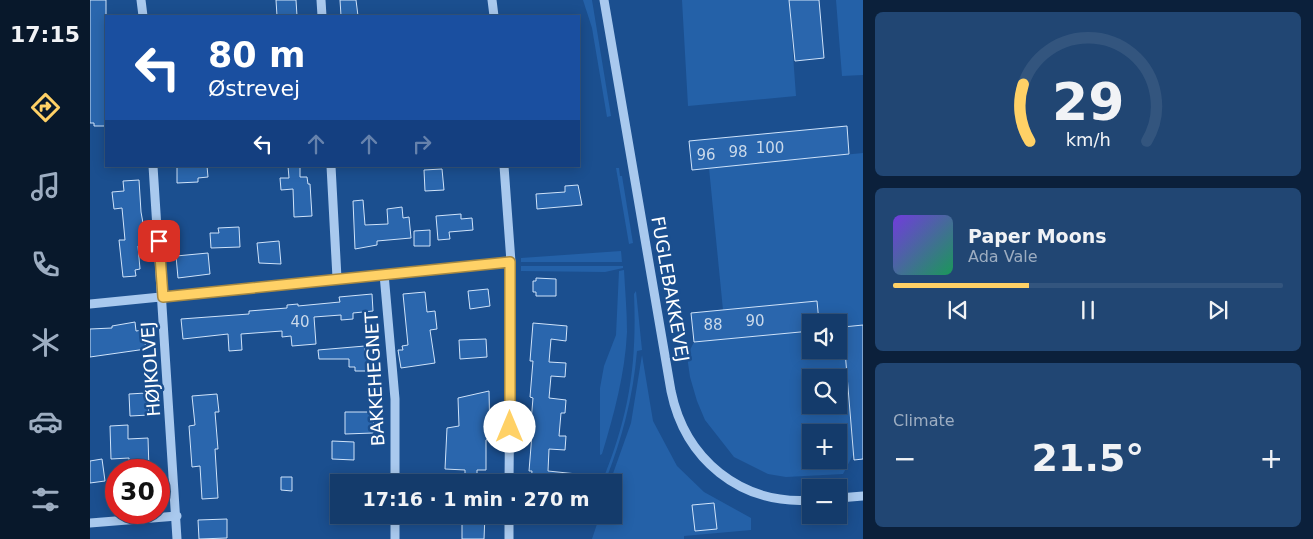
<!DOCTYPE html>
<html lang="en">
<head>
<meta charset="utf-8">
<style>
	body { margin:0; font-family:"DejaVu Sans",sans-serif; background:#214673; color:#f1f3f6; height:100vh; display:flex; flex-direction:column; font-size:19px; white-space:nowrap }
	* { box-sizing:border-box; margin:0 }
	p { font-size:16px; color:#9dadc1 }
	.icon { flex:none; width:28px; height:28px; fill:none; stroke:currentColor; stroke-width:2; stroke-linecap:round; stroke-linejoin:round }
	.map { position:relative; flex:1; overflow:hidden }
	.panel { display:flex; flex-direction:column; gap:12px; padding:12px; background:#0b203b; width:450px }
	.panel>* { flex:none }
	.hud { position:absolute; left:15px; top:15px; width:475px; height:152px; border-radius:0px; box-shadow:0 2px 12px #0003,0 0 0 1px #33557e; background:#1a4fa0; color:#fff; overflow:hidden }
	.tools { position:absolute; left:712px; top:314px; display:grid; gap:10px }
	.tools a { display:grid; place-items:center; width:45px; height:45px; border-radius:0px; background:#143b6b; box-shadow:0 2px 12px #0003,0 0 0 1px #33557e; font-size:25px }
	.speed { position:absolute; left:15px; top:459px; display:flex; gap:10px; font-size:25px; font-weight:700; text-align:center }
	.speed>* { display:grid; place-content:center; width:65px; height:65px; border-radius:50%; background:#143b6b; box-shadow:0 2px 12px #0003,0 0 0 1px #33557e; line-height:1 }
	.speed .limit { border:8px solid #d22; background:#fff; color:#111 }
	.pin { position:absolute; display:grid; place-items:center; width:42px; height:42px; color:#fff; margin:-21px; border-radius:10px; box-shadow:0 2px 8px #0006 }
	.me { position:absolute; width:55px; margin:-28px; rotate:0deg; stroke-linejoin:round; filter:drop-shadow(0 0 4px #0008) }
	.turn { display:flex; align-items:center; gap:18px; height:105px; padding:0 20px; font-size:22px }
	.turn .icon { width:65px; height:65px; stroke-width:2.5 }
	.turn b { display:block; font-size:35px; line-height:42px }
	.lanes { display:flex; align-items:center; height:48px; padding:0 20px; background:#0003; justify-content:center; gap:25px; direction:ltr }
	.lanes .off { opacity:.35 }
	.big { font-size:38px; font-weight:600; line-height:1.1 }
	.panel .widget { flex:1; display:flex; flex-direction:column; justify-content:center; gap:8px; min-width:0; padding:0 18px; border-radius:8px; background:#214673 }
	.panel .dial { align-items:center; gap:0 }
	.dial svg { height:130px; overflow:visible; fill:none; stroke:#33557e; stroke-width:7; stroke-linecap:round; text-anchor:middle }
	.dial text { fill:#f1f3f6; stroke:none }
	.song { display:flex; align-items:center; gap:15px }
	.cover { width:60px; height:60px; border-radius:8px; background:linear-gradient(135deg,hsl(260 70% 55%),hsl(150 70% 35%)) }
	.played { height:5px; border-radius:2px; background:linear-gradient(90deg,#ffd166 35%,#33557e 35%) }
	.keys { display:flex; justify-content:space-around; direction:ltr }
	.heat { display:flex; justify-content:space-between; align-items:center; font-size:28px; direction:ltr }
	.trip { position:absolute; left:240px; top:474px; width:292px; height:50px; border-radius:0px; background:#143b6b; box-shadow:0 2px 12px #0003,0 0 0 1px #33557e; font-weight:600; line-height:50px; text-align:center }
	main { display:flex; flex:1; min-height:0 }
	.tab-bar { display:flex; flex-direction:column; width:90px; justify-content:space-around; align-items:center; background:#08182b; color:#9dadc1 }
	.tab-bar .icon { width:35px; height:35px }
	.tab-bar .current { color:#ffd166 }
	.tab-bar b { font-size:22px; color:#f1f3f6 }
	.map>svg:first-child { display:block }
	.green { fill:#2461a8; fill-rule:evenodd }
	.building { fill:#2a66ad; stroke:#cfe3fa }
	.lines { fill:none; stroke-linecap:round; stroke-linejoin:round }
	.minor { stroke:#a9c9ee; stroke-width:9 }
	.route-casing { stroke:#a68842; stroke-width:12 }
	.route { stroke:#ffd166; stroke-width:9 }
	.labels { text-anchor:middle; stroke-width:5; stroke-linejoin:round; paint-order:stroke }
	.number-label { font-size:15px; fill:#cad9ea }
	.street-label { font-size:18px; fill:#fff; stroke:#1b4f8f }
</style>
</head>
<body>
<main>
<nav class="tab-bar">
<b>17:15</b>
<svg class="icon current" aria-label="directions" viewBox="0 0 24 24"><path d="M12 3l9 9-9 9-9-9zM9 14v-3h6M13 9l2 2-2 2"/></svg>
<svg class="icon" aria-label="music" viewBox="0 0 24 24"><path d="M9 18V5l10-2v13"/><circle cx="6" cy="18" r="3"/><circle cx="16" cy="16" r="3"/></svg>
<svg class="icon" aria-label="phone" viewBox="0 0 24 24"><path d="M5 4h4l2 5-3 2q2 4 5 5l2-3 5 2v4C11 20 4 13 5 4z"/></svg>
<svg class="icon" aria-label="climate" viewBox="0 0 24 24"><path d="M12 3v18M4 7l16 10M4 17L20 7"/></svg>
<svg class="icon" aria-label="car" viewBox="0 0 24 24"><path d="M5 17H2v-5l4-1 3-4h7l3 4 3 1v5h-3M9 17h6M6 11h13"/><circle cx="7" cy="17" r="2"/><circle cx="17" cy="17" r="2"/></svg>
<svg class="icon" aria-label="filters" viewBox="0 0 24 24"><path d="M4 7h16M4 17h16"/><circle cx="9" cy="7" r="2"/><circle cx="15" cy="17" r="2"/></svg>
</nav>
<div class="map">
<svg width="773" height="539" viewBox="0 0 773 539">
	<rect width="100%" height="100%" fill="#1b4f8f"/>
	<path class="green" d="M493,0H502L521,116L517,117L502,28Z
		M592,0H699L706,96L598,106Z
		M746,0H773V75L752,76Z
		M773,153V325L764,453L753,474L696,477L678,474L644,457L615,420L607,401L600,377L597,356L604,342L721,331V350H749V322H729L727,301L633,310L619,168ZM721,378H749V405H721ZM721,432H749V460H721Z
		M526,168H529L530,176H532L543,243L539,244Z
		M531,251L532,262H431V258Z
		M431,266H533V268L515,272L431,271Z
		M534,270C535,290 537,311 537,332C535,374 524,414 512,454L510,455V388L514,366L526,335L529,271Z
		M546,291L552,350L547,351C543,398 532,439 515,482H512C539,416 547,365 544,294Z
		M552,355L563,421L587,466L614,492L661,518V530L594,536V539H502L510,515H524V482H520L541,423Z"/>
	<path class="building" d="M0,0H16V126H4V123H0Z
		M186,0H206L207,16H187Z
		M250,0H266L268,16H251Z
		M699,0H729L734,58L705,61Z
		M757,126L759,154L602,170L599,141Z
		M87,166H117L118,177L108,178V182L87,183Z
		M198,166H210V177H217L218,184H220L222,216L204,217L203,189L191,190L190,178H199Z
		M352,169L354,190L335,191L334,170Z
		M49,180L51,212L53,223L56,222L58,237H55V246H48L50,269L45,270L46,276L33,277L29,240H35L32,208L24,209L22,192L34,191L33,181Z
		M488,185L492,205L447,209L446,194L475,192V186Z
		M273,200L275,225L298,224L297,209L312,207L313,218L319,217L321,238L287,241V245L265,249L263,201Z
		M371,214V219L382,218L383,230L359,232L360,239L348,240L346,216Z
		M149,227L150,247L121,248L120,233H129L128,228Z
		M340,230V246H324V231Z
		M189,241L191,264L169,263L167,243Z
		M118,253L120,274L88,278L86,256Z
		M446,278L466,279V296H446V292H443V281H446Z
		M398,289L400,306L380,309L378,291Z
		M335,292L337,312L345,311L347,329L340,330L345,363L311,368L308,350H313L312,346L318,345L313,294Z
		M282,294L283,311L263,313V319L251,320V315L224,317L226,344L202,346L201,336L192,337V331L151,334L152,350L139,351L138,334L93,339L91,319L159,314V311L197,308V305L208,304V306L250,302L249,297Z
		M727,301L729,322H721V331L604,342L601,313Z
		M45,322L46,331L53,330L56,349L0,357V329L22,328V326Z
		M443,323L477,326L476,341L461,339L459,362L476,363L475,377L461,376L459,398L476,400L475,413H471L469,436H476L475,450L459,449L458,471L487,474V482H441L442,471H439L442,434H440L443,398L440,397L443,361H440Z
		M773,325V459L764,460L753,327Z
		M396,339L397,357L370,359L369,340Z
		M275,346V352H282V371H265V367H259V359H229L228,350Z
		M56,385H66L68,400L58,401L59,415L40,416L39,394L56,393Z
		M399,391L400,437L396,440V470H387V480H375V470L355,469L357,428L369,426L368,398Z
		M127,394L129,412H125L128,449H125L128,498L112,499L110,466L102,467L99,426L105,425L102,396Z
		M255,412H284L283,433L255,434Z
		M38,425V439L58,438L59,470H39V458L21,459L20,426Z
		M242,441L264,442V460L242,459Z
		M12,459L15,481L0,483V461Z
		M191,477H202V491L191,490Z
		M624,503L627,529L605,531L602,505Z
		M372,515H395L394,539H372Z
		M137,519V538L109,539L108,520Z"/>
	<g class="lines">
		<path class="minor" d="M51,0L53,16
			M231,0L232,16
			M402,0L404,16
			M514,0L581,391C595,459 650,505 721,500
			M63,166L87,539
			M241,166L247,278
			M414,166L421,262L419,482
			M294,274L305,399V482
			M0,304L421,262
			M749,498L773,496
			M0,523L87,516
			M305,539V515
			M419,539V515"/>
	</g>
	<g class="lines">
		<defs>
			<path id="route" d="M69,241L73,297L420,262V427"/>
		</defs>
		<use href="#route" class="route-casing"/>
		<use href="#route" class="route"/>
	</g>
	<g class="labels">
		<g class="number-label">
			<text x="680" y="153">100</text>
			<text x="648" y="157">98</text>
			<text x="616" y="160">96</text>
			<text x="665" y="326">90</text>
			<text x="210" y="327">40</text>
			<text x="623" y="330">88</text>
		</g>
		<g class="street-label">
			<text transform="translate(580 289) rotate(80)" y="6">FUGLEBAKKEVEJ</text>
			<text transform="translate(61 369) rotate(-94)" y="6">HØJKOLVEJ</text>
			<text transform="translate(285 379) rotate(-93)" y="6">BAKKEHEGNET</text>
		</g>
	</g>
</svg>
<div class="tools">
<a><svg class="icon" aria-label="sound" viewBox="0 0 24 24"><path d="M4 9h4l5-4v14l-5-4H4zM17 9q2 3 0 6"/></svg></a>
<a><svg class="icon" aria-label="search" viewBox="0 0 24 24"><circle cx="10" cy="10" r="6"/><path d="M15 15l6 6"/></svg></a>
<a>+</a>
<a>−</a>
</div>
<div class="speed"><div class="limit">30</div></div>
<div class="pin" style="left:69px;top:241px;background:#d93025"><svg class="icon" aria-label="arrive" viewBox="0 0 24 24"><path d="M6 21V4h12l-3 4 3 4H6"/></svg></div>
<svg class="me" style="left:420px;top:427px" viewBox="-20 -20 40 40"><circle r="19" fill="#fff"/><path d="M0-13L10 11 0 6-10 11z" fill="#ffd166"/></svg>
<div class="trip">17:16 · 1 min · 270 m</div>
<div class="hud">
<div class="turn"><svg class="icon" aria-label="left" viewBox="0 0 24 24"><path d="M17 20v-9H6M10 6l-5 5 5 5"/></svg><div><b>80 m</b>Østrevej</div></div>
<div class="lanes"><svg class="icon" aria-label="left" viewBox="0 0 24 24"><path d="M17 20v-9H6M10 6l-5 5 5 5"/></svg><svg class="icon off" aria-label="ahead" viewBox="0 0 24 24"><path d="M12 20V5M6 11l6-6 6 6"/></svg><svg class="icon off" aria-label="ahead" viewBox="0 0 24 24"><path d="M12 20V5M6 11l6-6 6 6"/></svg><svg class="icon off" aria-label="right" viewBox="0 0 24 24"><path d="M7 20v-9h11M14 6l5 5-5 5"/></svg></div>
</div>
</div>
<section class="panel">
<div class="widget dial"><svg viewBox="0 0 100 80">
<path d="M14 69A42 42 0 1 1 86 69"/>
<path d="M14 69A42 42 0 0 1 10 34" stroke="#ffd166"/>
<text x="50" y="56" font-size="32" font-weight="700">29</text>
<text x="50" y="72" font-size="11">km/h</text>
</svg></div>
<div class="widget">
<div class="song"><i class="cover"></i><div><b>Paper Moons</b><p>Ada Vale</p></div></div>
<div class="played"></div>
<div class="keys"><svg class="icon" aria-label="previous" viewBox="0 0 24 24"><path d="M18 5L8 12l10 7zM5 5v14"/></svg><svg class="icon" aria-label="pause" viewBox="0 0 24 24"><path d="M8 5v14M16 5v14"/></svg><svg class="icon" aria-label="next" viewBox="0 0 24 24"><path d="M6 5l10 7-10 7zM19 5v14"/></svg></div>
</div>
<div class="widget"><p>Climate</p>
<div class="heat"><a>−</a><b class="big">21.5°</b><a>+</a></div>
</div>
</section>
</main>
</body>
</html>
